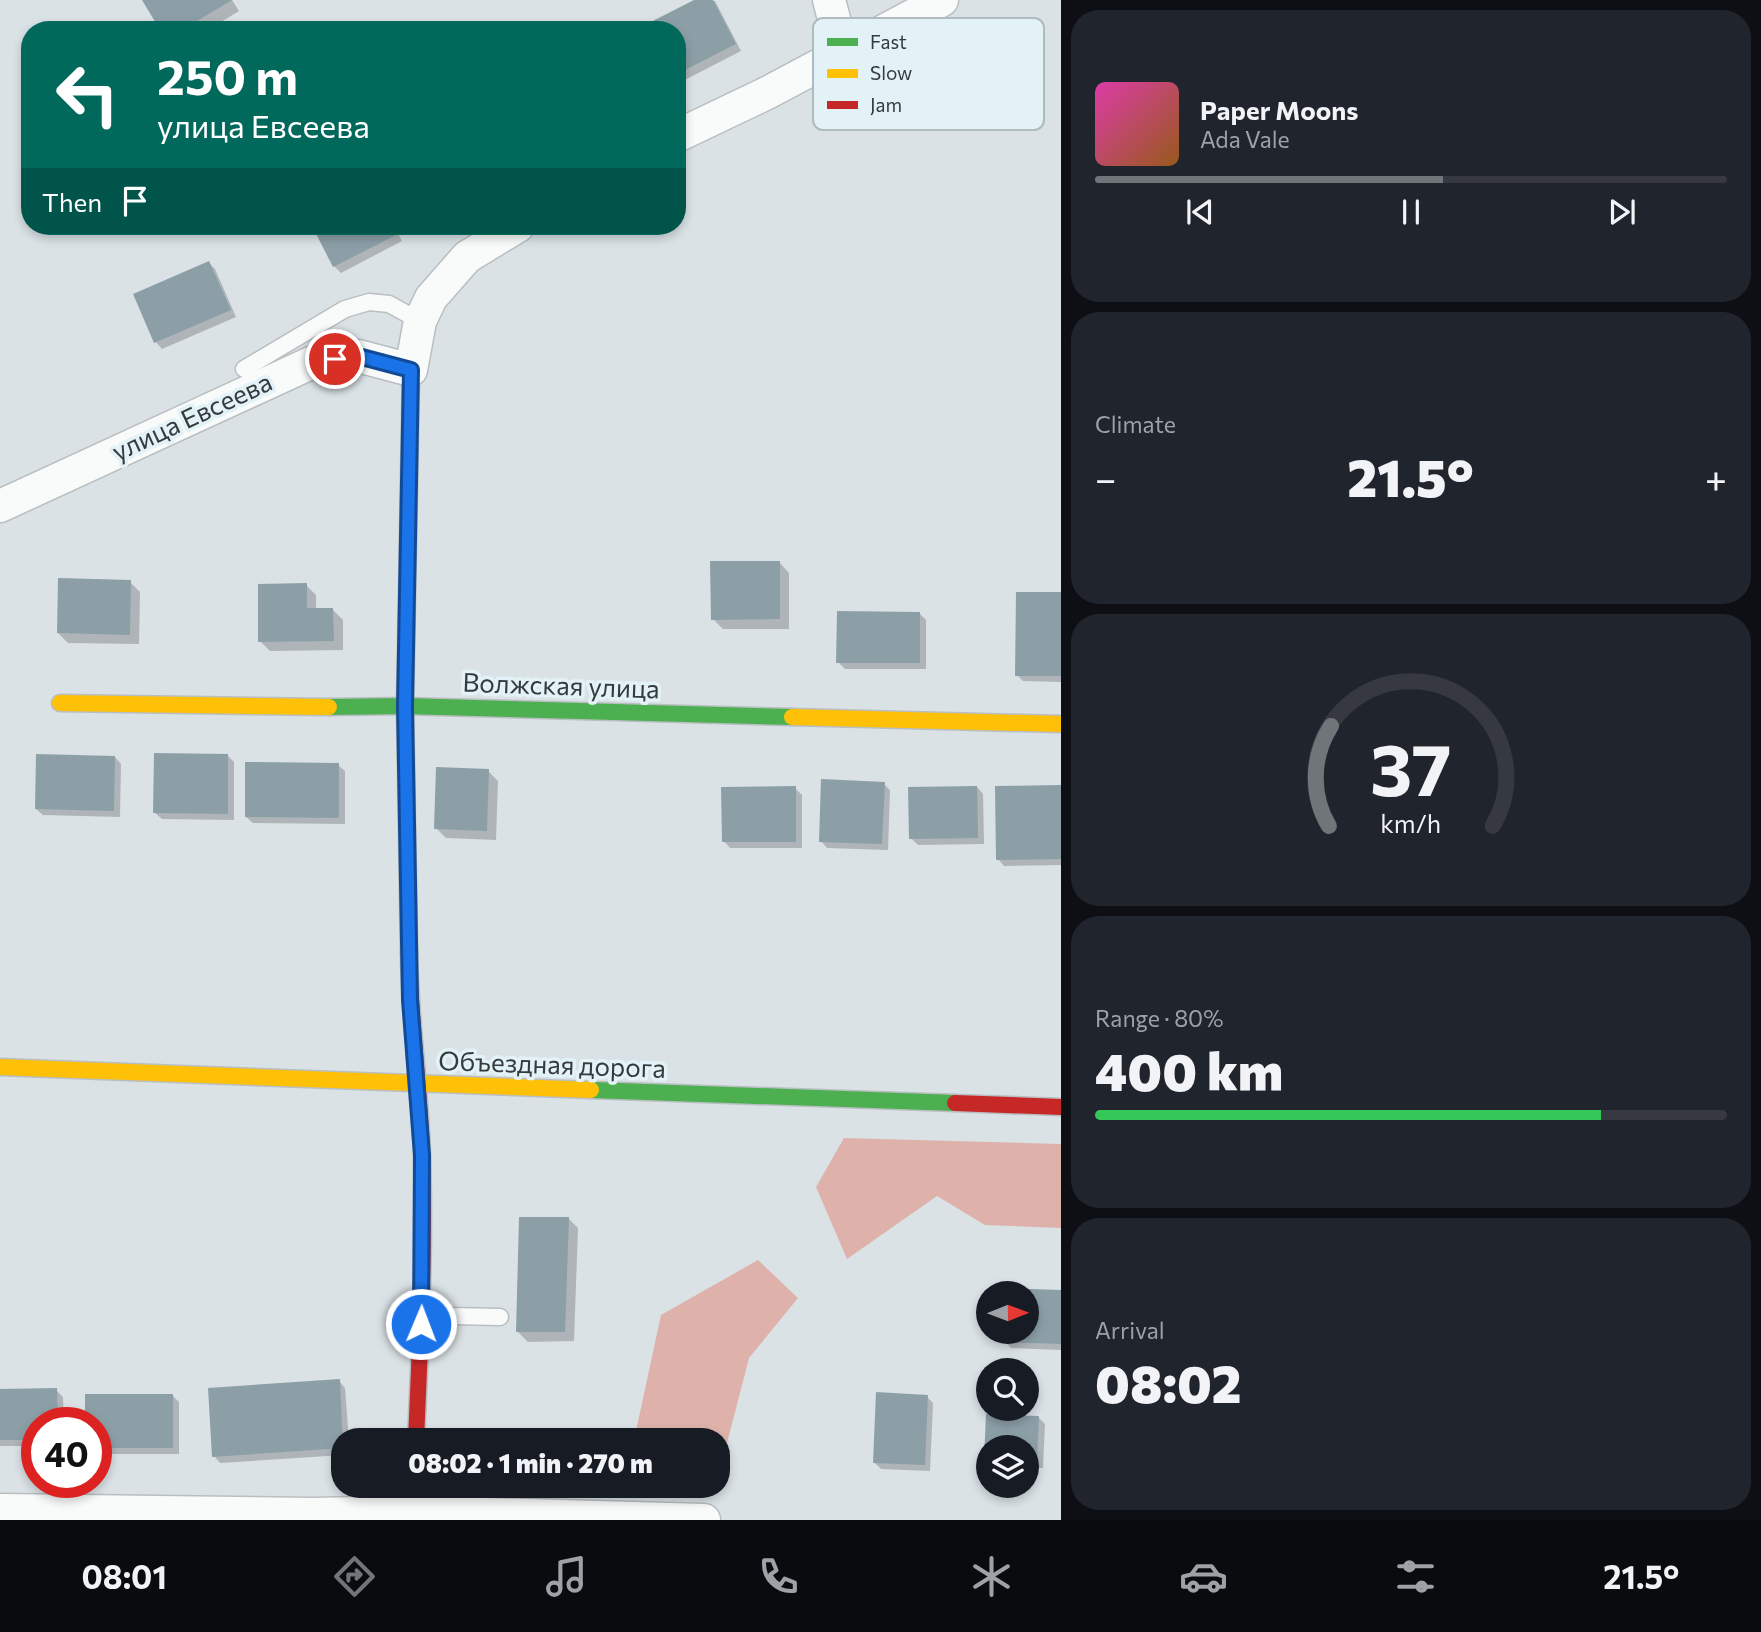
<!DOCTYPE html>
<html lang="en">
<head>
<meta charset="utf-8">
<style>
	body { margin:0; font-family:Commissioner,sans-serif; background:#20242c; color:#f1f3f6; height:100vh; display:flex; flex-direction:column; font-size:26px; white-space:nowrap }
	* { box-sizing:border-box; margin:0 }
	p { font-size:23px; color:#9ea1a6 }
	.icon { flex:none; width:38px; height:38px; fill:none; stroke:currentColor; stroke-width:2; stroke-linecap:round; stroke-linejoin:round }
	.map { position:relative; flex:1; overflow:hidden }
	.drawer { display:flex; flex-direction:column; gap:10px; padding:10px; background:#0d0f14; width:700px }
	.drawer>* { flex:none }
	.hud { position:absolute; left:21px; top:21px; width:665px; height:214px; border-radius:28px; box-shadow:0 4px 10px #0003; background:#00695c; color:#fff; overflow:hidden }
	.needle { width:46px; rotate:89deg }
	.controls { position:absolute; left:976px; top:1281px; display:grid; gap:14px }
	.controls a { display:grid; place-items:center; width:63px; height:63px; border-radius:50%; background:#171b24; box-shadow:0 4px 10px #0003; font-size:35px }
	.speed { position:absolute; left:21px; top:1407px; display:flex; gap:14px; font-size:35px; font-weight:700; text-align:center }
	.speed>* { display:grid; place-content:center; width:91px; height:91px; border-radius:50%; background:#171b24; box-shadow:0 4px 10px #0003; line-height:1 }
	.speed .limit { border:10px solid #d22; background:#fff; color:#111 }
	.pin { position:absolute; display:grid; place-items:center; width:60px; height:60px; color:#fff; margin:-30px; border:4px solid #fff; border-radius:50%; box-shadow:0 2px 7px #0007 }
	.me { position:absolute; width:77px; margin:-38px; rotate:1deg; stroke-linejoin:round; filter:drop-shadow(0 0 5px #0008) }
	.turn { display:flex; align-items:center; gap:24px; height:147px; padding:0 21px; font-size:32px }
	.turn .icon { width:91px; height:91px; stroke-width:2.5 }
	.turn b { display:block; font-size:49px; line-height:60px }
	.then { display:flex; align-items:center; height:66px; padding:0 21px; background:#0003; gap:14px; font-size:26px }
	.big { font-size:52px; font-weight:800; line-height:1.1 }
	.drawer .widget { flex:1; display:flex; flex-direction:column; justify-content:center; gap:10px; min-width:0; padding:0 24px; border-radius:28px; background:#20242c }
	.drawer .dial { align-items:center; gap:0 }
	.dial svg { height:182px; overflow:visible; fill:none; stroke:#363941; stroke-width:7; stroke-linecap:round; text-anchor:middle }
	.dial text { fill:#f1f3f6; stroke:none }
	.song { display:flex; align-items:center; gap:21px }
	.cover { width:84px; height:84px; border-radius:10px; background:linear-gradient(135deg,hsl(320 70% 55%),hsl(30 70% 35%)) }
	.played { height:7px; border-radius:4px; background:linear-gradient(90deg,#6f7578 55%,#363941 55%) }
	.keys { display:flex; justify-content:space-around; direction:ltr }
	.heat { display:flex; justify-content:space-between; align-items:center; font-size:38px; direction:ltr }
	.charge { height:10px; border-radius:5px; background:linear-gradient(90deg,#34c759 80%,#363941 0) }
	.trip { position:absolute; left:331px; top:1428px; width:399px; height:70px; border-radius:28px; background:#171b24; box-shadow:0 4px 10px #0003; font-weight:800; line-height:70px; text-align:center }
	.menu { display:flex; height:112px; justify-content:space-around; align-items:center; background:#090b0e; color:#9ea1a6 }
	.menu .icon { width:49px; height:49px }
	.menu .selected { color:#6f7578 }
	.menu b { font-size:32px; color:#f1f3f6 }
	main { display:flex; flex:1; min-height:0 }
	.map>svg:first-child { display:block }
	.forest { fill:#deb2aa }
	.shadow { fill:#0003 }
	.building { fill:#8c9fa7 }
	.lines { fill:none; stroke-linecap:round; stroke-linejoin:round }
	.lane-casing { stroke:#b9bec1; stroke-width:19 }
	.street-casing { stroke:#b9bec1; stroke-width:35 }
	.fast-casing { stroke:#b9bec1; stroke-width:19 }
	.slow-casing { stroke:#b9bec1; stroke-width:19 }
	.jam-casing { stroke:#b9bec1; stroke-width:19 }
	.lane { stroke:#f9fbfb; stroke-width:16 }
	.street { stroke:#f9fbfb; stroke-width:32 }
	.fast { stroke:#4caf50; stroke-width:16 }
	.slow { stroke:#ffc107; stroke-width:16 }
	.jam { stroke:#c62828; stroke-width:16 }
	.route-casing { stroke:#114b97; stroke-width:18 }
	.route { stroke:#1a73e8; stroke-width:12 }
	.labels { text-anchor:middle; stroke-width:7; stroke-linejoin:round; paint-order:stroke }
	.street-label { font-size:26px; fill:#353a3d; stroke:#e3f2f7 }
	.key { fill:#e3f2f7; stroke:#afbbbf; stroke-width:2 }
	.key-label { font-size:19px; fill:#353a3d }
</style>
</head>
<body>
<main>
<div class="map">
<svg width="1061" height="1520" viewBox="0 0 1061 1520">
	<rect width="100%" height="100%" fill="#dae2e6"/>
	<path class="forest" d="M844,1138L1061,1144V1228L985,1225L937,1196L847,1259L816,1187Z
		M758,1260L798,1298L749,1358L718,1478V1440H634L661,1315Z"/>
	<path class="shadow" d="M144,0H232L239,11L208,30H162Z
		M698,0L715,1L741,51L677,84V30Z
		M314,226H394L402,241L341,273L334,266Z
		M209,263L215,269L236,317L162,349L156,342L135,295Z
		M779,562L789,573V629H723L713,619Z
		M130,582L140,592L139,644L68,643L58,633Z
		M306,585L316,595V610H333L343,620V650L270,651L260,641Z
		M1061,594V682L1023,681L1017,675Z
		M919,613L926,620V669H845L838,662Z
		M228,756L234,762V820L162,819L155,813Z
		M115,757L121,764L120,817L43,815L36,809Z
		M338,765L345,771V824L253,823L246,817Z
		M488,771L498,781L496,840L446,838L436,828Z
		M884,784L890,790L888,850L827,848L821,841Z
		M977,787L983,794L984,844L918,845L911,838Z
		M1061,787V865L1004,866L998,859Z
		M795,788L802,795V848H730L724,841Z
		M568,1218L578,1228L574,1341L528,1342L518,1332Z
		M1006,1290L1061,1292V1350L1011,1348L1004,1341V1332H1027V1293H1006Z
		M339,1381L345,1388L349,1440H343V1455L220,1463L214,1456Z
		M56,1390L63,1397L64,1423H37V1446H0V1391Z
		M172,1395L179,1402V1454H96V1423Z
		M927,1397L933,1403L930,1471L881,1469L874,1462Z
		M988,1416L1039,1418L1045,1424L1043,1468L1027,1467V1447H989V1462L986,1459Z"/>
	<path class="building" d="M142,0H232L182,30H160Z
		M694,0H713L736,44L677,74V30H635Z
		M312,226H392L396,235L333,267Z
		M209,261L231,310L154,343L133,294Z
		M710,561H780V619L711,620Z
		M58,578L131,580L130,635L57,633Z
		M307,583V608H333L334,641L258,642V584Z
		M1016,592H1061V676H1015Z
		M837,611L920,612V663H836Z
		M154,753L228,754V814L153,813Z
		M36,754L115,756L114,811L35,809Z
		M245,762L339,763V818L245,817Z
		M436,767L489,769L487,831L434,829Z
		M821,779L885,782L882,844L819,842Z
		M1061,785V859L996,860L995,786Z
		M796,786V842H722L721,787Z
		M977,786L978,838L909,839L908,787Z
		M519,1217H569L565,1332H516Z
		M1005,1288L1061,1290V1344L1002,1342L1003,1332H1027V1293H1005Z
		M340,1379L343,1448L212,1457L208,1388Z
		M57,1388L58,1423H37V1440H0V1389Z
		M876,1392L928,1395L925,1465L873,1463Z
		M85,1394H173V1448H96V1423H85Z
		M986,1414L1039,1416L1037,1462H1027V1447H989V1460H984Z"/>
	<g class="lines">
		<defs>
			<path id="lane" d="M244,369L345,309L369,302L389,304L420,321
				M424,1301L451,1316L500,1317"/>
			<path id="street" d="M829,0L843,53
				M677,136L765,94L942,0
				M0,506L313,362L358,356L411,370L420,321L431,298L467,257L518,226
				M0,1510L313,1514L414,1512L704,1520"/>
			<path id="fast" d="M329,707L405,706L792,717
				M591,1090L955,1103"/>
			<path id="slow" d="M60,703L329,707
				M792,717L1061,724
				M409,953L405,706L411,370
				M0,1067L591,1090"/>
			<path id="jam" d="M409,953C410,1021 420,1089 422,1156C425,1251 420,1346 416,1440
				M955,1103L1061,1107"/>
		</defs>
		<use href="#lane" class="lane-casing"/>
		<use href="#street" class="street-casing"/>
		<use href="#fast" class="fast-casing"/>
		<use href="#slow" class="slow-casing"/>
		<use href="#jam" class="jam-casing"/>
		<use href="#lane" class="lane"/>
		<use href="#street" class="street"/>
		<use href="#fast" class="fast"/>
		<use href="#slow" class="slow"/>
		<use href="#jam" class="jam"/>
	</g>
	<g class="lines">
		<defs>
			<path id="route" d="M335,359L358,356L411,370L405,706L410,1000L422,1155L421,1324"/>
		</defs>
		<use href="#route" class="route-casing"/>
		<use href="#route" class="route"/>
	</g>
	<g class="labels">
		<g class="street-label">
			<text transform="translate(192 417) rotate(-25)" y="9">улица Евсеева</text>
			<text transform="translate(561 686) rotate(2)" y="9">Волжская улица</text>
			<text transform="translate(552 1065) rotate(2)" y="9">Объездная дорога</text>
		</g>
	</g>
	<rect x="813" y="18" width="231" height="112" rx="10" class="key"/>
	<rect x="827" y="38" width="31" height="8" fill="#4caf50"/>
	<rect x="827" y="69" width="31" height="9" fill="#ffc107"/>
	<rect x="827" y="101" width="31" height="8" fill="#c62828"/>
	<g class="key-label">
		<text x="870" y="49">Fast</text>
		<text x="870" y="80">Slow</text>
		<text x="870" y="112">Jam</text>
	</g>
</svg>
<div class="controls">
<a><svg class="needle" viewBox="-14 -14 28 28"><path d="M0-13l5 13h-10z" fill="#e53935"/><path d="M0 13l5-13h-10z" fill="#9ea1a6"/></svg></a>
<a><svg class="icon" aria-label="search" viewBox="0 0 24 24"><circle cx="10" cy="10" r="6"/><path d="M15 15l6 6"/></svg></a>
<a><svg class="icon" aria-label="layers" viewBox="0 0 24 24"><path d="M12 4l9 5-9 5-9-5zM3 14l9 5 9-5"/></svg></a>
</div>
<div class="speed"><div class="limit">40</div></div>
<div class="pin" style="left:335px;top:359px;background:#d93025"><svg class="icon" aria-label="arrive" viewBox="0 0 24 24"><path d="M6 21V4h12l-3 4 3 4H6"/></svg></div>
<svg class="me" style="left:421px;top:1324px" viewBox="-20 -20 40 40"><circle r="17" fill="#1a73e8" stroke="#fff" stroke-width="3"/><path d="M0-11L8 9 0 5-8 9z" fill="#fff"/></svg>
<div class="trip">08:02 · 1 min · 270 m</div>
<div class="hud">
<div class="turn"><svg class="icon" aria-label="left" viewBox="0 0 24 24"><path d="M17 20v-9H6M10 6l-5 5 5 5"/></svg><div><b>250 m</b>улица Евсеева</div></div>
<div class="then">Then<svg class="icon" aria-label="arrive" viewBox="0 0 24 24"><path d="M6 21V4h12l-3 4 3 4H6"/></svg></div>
</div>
</div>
<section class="drawer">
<div class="widget">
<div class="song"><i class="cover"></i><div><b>Paper Moons</b><p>Ada Vale</p></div></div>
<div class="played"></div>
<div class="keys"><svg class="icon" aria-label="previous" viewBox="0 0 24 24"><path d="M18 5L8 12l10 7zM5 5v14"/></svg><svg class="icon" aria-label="pause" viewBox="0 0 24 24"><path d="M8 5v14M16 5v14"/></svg><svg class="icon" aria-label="next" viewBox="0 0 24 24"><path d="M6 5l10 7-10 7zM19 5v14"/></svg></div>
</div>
<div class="widget"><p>Climate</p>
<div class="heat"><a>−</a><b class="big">21.5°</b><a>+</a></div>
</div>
<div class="widget dial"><svg viewBox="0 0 100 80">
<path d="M14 69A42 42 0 1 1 86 69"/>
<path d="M14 69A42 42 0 0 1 15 25" stroke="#6f7578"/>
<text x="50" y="56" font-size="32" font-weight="700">37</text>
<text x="50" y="72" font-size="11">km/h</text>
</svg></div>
<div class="widget"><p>Range · 80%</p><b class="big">400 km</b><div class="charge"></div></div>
<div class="widget"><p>Arrival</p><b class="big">08:02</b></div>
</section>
</main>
<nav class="menu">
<b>08:01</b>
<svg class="icon selected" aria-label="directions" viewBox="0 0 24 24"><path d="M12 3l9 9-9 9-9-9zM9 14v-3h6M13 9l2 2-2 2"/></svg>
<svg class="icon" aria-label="music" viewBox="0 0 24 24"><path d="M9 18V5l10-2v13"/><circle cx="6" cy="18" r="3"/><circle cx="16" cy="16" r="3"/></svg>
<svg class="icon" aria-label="phone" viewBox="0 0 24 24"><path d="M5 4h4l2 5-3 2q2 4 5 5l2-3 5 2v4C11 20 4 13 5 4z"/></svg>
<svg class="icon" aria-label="climate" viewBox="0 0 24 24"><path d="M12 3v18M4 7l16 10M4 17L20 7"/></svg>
<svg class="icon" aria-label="car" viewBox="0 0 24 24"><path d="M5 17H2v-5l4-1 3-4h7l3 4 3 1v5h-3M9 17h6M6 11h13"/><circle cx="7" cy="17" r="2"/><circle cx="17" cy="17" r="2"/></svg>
<svg class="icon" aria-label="filters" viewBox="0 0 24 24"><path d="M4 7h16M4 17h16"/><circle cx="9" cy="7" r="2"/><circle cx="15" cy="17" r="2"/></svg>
<b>21.5°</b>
</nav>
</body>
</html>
